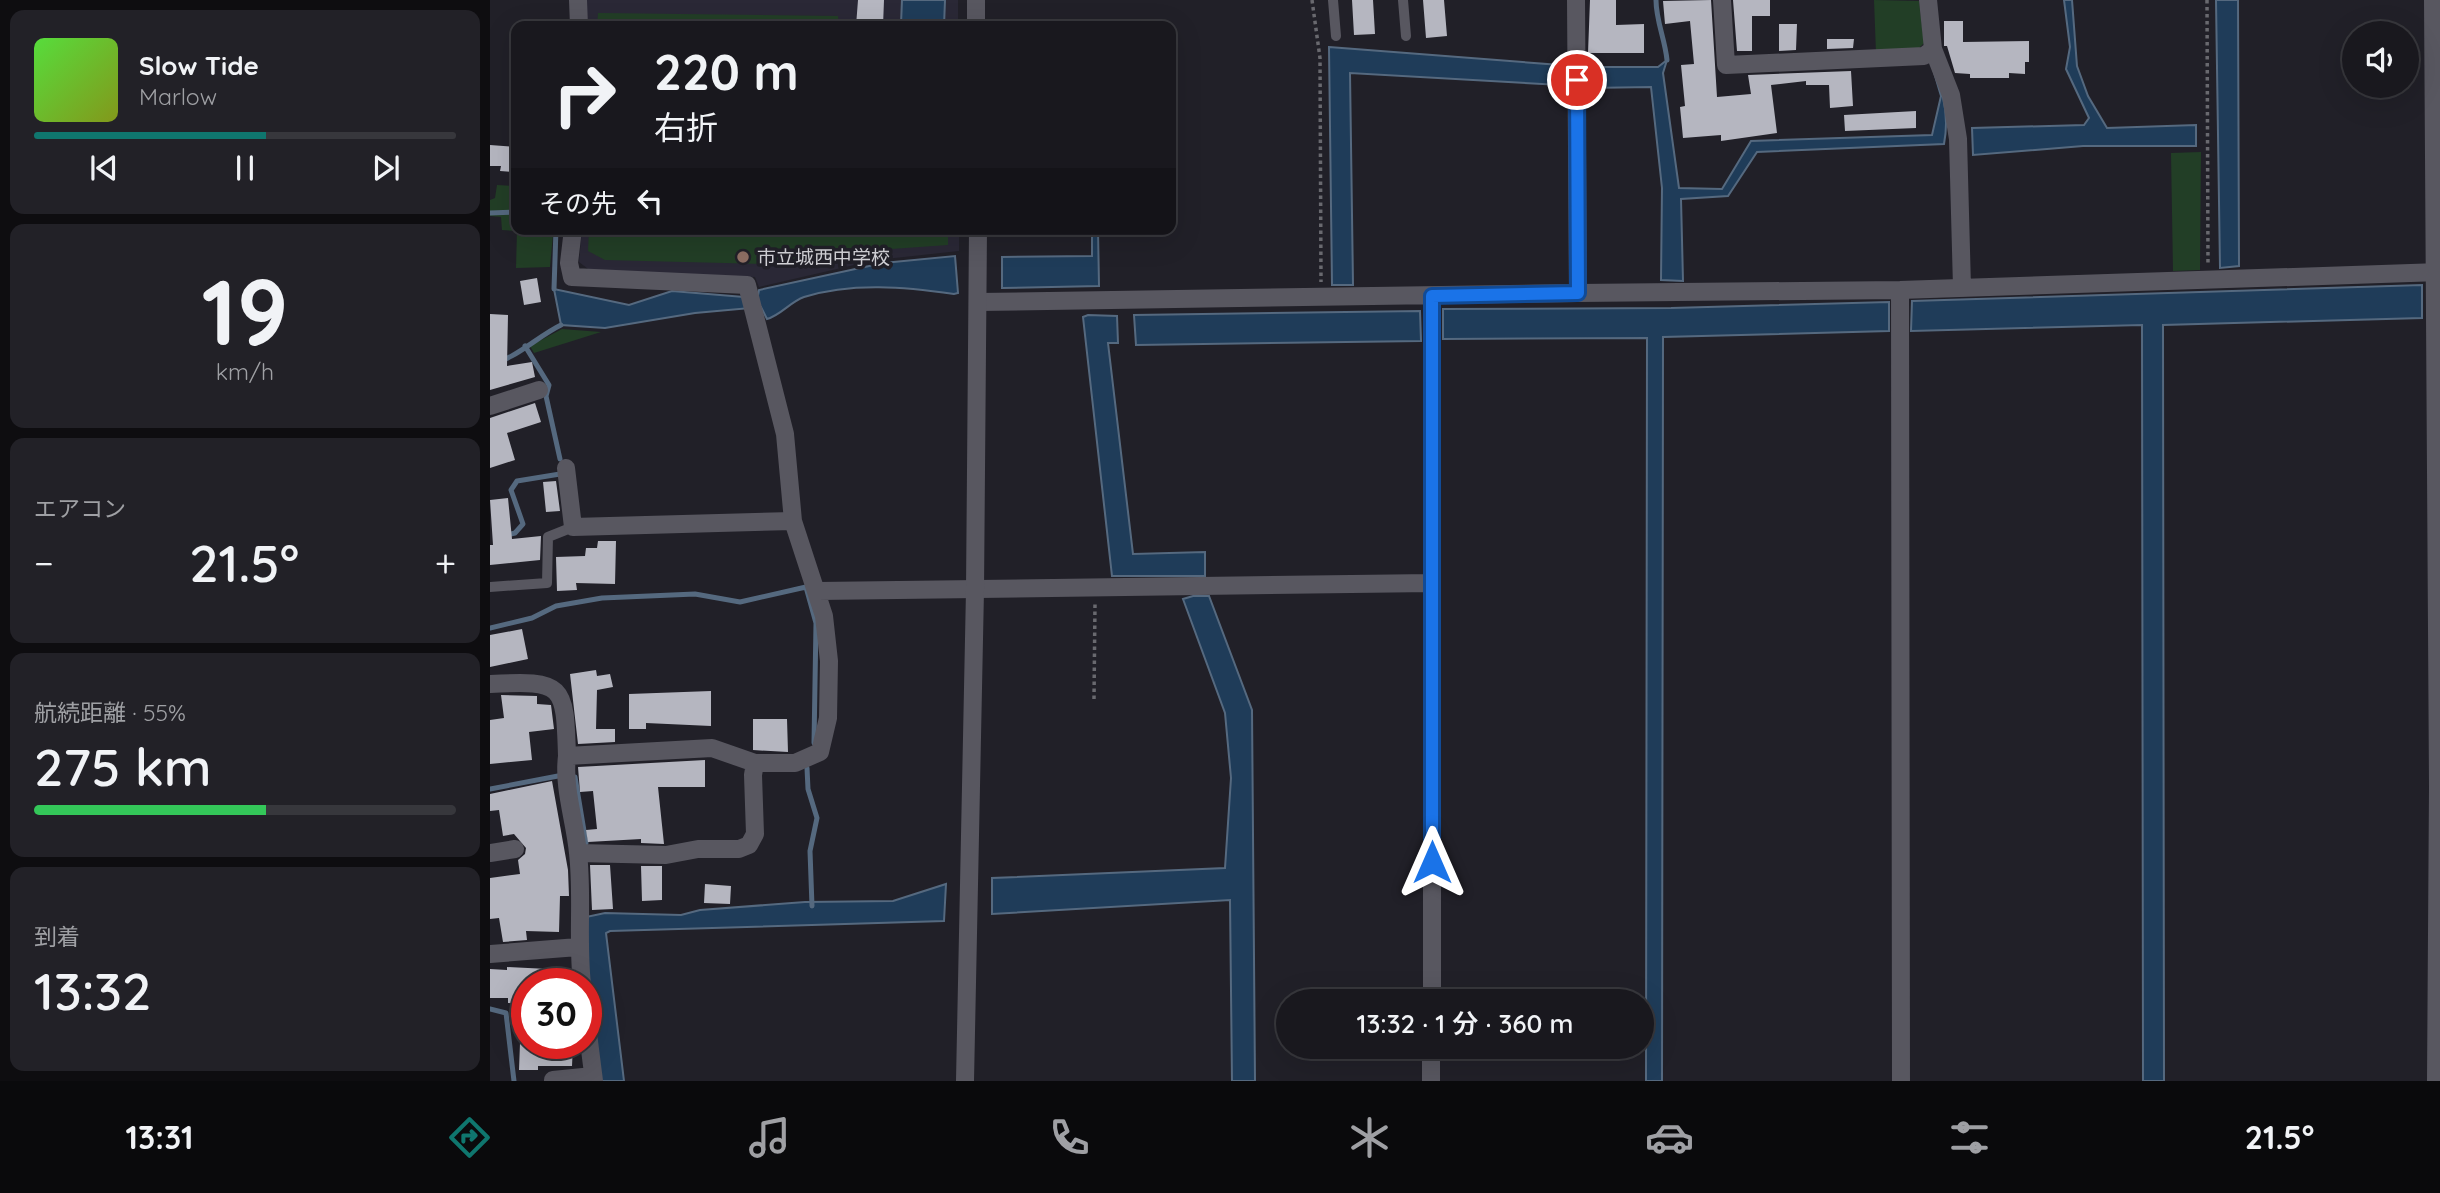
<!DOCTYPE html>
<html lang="ja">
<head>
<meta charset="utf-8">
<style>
	body { margin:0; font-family:Quicksand,"Noto Sans JP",sans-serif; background:#222127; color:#f1f3f6; height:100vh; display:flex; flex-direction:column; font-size:26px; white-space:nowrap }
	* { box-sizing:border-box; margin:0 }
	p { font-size:23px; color:#9fa0a4 }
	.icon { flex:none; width:38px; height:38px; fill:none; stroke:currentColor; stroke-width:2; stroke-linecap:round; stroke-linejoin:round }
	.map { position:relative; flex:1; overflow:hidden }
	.side { display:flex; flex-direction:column; gap:10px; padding:10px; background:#0e0d10; width:490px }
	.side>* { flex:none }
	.top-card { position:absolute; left:21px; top:21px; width:665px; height:214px; border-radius:14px; box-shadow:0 7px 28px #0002,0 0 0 2px #37373c; background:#19181e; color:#f1f3f6; overflow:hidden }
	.fabs { position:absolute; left:1852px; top:21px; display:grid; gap:14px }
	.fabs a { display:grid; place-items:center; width:77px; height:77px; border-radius:50%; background:#19181e; box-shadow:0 7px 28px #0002,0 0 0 2px #37373c; font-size:35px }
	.speed { position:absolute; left:21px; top:968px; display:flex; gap:14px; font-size:35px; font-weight:700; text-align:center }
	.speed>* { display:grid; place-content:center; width:91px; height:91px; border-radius:50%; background:#19181e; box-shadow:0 7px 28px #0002,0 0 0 2px #37373c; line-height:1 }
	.speed .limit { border:10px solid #d22; background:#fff; color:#111 }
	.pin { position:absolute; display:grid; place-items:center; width:60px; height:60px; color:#fff; margin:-30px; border:4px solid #fff; border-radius:50%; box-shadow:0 2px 7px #0007 }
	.me { position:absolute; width:77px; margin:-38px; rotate:0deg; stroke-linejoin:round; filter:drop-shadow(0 0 5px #0008) }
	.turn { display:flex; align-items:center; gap:24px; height:147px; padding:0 28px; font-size:32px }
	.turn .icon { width:91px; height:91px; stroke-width:2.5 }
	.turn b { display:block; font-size:49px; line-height:60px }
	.then { display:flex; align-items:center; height:66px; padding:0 28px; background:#0003; gap:14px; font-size:26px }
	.big { font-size:52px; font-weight:600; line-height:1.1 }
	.side .tile { flex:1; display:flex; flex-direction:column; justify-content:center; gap:10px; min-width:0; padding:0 24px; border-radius:14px; background:#222127 }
	.side .dial { align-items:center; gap:0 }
	.dial b { font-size:91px; line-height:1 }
	.song { display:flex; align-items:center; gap:21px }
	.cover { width:84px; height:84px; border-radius:10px; background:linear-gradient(135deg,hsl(110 70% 55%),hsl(70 70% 35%)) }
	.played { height:7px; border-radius:4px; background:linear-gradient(90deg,#0f766e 55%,#37373c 55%) }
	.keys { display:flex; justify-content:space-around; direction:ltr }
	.heat { display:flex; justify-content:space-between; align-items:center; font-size:38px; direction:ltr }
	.charge { height:10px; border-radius:5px; background:linear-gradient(90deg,#34c759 55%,#37373c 0) }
	.trip { position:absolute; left:786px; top:989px; width:378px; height:70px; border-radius:35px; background:#19181e; box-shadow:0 7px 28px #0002,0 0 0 2px #37373c; font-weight:600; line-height:70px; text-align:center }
	.tabs { display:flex; height:112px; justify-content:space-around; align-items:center; background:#0a0a0c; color:#9fa0a4 }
	.tabs .icon { width:49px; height:49px }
	.tabs .active { color:#0f766e }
	.tabs b { font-size:32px; color:#f1f3f6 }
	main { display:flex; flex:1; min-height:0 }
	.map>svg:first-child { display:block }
	.built { fill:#2a2836 }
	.green { fill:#223e26 }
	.water { fill:#1f3c59; stroke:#55697f; stroke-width:2 }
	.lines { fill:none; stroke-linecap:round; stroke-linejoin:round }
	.stream { stroke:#55697f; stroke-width:5 }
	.building { fill:#b5b6c0 }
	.path { stroke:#69696f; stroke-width:3.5; stroke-dasharray:3.5 3.5; stroke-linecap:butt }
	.lane { stroke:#585760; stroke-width:10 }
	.street { stroke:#585760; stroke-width:18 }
	.secondary { stroke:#585760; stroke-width:18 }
	.route-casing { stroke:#114b97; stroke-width:18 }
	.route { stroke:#1a73e8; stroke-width:12 }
	.education-dot { fill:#8d6e63; stroke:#212028; stroke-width:2.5 }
	.labels { text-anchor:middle; stroke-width:7; stroke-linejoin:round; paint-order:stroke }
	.poi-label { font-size:19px; fill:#d2d2d7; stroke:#212028; text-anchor:start }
</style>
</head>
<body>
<main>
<section class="side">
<div class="tile">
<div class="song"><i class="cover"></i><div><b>Slow Tide</b><p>Marlow</p></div></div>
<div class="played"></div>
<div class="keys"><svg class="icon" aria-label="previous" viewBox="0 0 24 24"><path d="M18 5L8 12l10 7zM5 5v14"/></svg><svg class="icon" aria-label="pause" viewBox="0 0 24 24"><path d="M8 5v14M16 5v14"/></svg><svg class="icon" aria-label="next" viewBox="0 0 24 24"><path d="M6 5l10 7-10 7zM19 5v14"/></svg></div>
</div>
<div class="tile dial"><b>19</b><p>km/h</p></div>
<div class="tile"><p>エアコン</p>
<div class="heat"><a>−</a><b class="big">21.5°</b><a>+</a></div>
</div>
<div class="tile"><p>航続距離 · 55%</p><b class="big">275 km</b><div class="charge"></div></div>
<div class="tile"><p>到着</p><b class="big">13:32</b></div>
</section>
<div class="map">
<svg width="1950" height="1081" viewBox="0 0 1950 1081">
	<rect width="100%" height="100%" fill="#212028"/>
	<path class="built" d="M96,0H468V26H96Z
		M92,229H469V251L386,260L269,287L265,277L102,272L89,262Z"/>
	<path class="green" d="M1384,0L1429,1L1434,43L1426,51L1386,53Z
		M108,13L348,16L349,26H107Z
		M1711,152L1710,270L1683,271L1681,153Z
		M7,185L26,186V229H71L63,235L60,267L26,268L27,231L12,230L11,217L0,216V200L5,198Z
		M99,229H458V245L387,250L276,264L115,260L98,251Z
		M72,329L111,332L44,353L40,346Z"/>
	<path class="water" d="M412,0H455L454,26L411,24Z
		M1574,0H1582L1587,66L1598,96L1617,128L1706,125V146H1593L1483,155L1482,128L1594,125L1599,118L1576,69L1580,47Z
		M1726,0H1748L1749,266L1730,268Z
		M839,47L1070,65V85L860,73L863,285H842Z
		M1177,60L1173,73L1189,188L1232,189L1261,141L1442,135L1451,96L1443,69C1454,92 1459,118 1454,144L1267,152L1238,196L1191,199L1193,281L1171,280L1172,188L1161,87L1098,88L1097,67H1168Z
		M602,229H608L609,286L512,288V257L602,256Z
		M465,256L468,293L464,294C416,287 362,282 314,297C300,302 291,315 277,319L271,307L205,313L115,328L71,325L64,289L139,305L182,291L254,297L268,295L269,290L393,263Z
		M1932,285V318L1673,325L1674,1081H1653L1652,325L1421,331L1422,301Z
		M1399,302V331L1173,337L1172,1081H1156L1157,338L953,339V309L1181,308Z
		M930,311L931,341L646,345L644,315Z
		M598,315L627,316L628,343H618L643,554L715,552V576H622L593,317Z
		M703,596H719L762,710L765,1081H742L740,900L502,914V878L735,868L741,778L735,713L693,599Z
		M456,884L454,921L120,931L116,933L134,1081H111L95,962L96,917L115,913L191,915L210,910L315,902L403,901Z"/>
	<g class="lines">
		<path class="stream" d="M1166,0C1166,21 1175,39 1177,60
			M0,213L26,212
			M64,289L66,229
			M35,346L59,385L56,396L70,459
			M0,364C23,361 48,336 71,325
			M17,535L25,533L33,524L21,490L27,481L70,474
			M0,628L42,618L66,606L112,598L205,594L250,602L316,587L326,623L324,743
			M317,768L318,789L327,818L320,851L322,906
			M85,777L96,843
			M0,789L68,776
			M0,1009L16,1013L24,1081"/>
	</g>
	<path class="building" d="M368,0H394L393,26H366Z
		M862,0H883L885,34L864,35Z
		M933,0H954L957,36L936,38Z
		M1100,0H1126V25L1154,24V53H1098Z
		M1221,0L1227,97L1261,94L1258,75L1361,71L1363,106L1340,108L1339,85H1316V81L1281,85L1287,133L1231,141V135L1193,138L1190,107L1195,106L1191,65L1204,64L1200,21L1175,24L1173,1Z
		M1243,0H1280V16H1262V51H1247Z
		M1454,21H1473V42L1539,41V62H1535V74L1519,73V78H1480V74L1465,73L1457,46H1454Z
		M1289,24H1307L1306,50L1289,51Z
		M1337,39H1364L1363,48L1337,49Z
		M1426,111V128L1355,131L1354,115Z
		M0,145L26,147V172L10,171L11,166H0Z
		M47,278L51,302L34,305L30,281Z
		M0,314L18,315L17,366L42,362L45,377L0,390Z
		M45,403L51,422L17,433L25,460L0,468V418Z
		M66,481L70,511L56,512L53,482Z
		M18,498L22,539L51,536L50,560L0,565V545H3L0,500Z
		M108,541H126L125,584L86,583L87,590L67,591L66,557L95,556L96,548H107Z
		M32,629L38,659L0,667V635Z
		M106,670L107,676L120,674L123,687L107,690L106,729H125V742L88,744L80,674Z
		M221,691V726L156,723V729H139V694Z
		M11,695L47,696V704L61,705L64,729L39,732L42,760L0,764V720L14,718Z
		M263,719H297L298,752L263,750Z
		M215,760V787H168L174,844L151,843V839L98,842L96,830L107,829L103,791L90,792L88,767Z
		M62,781L78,870L79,896H70L69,932L36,931L37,940L13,942L9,918L0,919V878L30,874L28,860L35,854L36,848L24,834L13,836L9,810L0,811V794Z
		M100,865H120L123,909L102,910Z
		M151,866H172V900L152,901Z
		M215,884L241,886L240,904L214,903Z
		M17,967L78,970L77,984H37V1004L18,1003V998H0V969L17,970Z
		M30,1043L83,1044L82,1066H48V1070H29Z"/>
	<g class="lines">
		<path class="path" d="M822,0L830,58L831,282
			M1717,0L1718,264
			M604,699L605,604"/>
		<path class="lane" d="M843,0L846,36
			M913,0L916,36
			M0,587L57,583L58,537L83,527"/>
		<path class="street" d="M88,0L89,26
			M1232,0L1236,65L1434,56L1443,49
			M1438,0L1443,49L1461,95L1468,139L1472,287
			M1943,0L1948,787L1946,1081
			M83,229L79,263L82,277L257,285L295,434L303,521L334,616L339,661L338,718L330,752L305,763H265L222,748L77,756C73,788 85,821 88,853C93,897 87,940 92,984
			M1410,290L1411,1081
			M1088,293L1410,290L1950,272
			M488,302L1088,293L1086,0
			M0,406L49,390
			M76,468L83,527L303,521
			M328,591L942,583
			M0,684C74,680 75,684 77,756
			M0,853L25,849
			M88,853L176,855L208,849H249L259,845L265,834L263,775L265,763
			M0,954L88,947
			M942,1001V296
			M96,1018L104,1081
			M63,1080L103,1076
			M941,1081V1046"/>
		<path class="secondary" d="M486,0V26
			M475,1081L485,590L488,229"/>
	</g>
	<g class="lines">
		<defs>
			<path id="route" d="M942,862V296L1088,293L1087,80"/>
		</defs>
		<use href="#route" class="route-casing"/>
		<use href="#route" class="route"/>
	</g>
	<circle class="education-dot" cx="253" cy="257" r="7"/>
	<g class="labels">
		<g class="poi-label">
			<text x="267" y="264">市立城西中学校</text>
		</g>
	</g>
</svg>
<div class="fabs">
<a><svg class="icon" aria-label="sound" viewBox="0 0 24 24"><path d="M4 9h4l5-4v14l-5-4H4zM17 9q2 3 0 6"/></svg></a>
</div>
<div class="speed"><div class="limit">30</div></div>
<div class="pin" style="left:1087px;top:80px;background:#d93025"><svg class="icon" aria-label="arrive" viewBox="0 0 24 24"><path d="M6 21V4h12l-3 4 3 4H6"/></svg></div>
<svg class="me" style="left:942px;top:862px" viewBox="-20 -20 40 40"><path d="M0-17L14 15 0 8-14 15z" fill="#1a73e8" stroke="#fff" stroke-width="4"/></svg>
<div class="trip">13:32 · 1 分 · 360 m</div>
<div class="top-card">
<div class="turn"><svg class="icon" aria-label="right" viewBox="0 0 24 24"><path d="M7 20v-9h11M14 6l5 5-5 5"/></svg><div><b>220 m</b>右折</div></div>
<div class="then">その先<svg class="icon" aria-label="left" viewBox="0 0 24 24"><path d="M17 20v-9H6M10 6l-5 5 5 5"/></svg></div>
</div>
</div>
</main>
<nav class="tabs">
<b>13:31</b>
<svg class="icon active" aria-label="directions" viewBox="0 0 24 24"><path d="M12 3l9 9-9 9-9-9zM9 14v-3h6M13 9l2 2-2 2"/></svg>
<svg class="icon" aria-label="music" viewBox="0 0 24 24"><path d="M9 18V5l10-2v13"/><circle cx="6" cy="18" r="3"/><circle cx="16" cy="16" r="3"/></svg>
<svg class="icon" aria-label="phone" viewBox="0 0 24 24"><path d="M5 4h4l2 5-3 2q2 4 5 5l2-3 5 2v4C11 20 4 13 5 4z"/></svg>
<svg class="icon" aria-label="climate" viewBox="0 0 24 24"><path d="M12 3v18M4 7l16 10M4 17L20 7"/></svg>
<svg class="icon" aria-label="car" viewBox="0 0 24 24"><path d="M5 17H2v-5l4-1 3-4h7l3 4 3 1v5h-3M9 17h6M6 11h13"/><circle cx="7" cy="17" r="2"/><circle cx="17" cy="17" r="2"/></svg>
<svg class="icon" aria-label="filters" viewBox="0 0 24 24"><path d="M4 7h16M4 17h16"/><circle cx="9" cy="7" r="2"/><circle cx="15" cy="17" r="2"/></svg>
<b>21.5°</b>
</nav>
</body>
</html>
